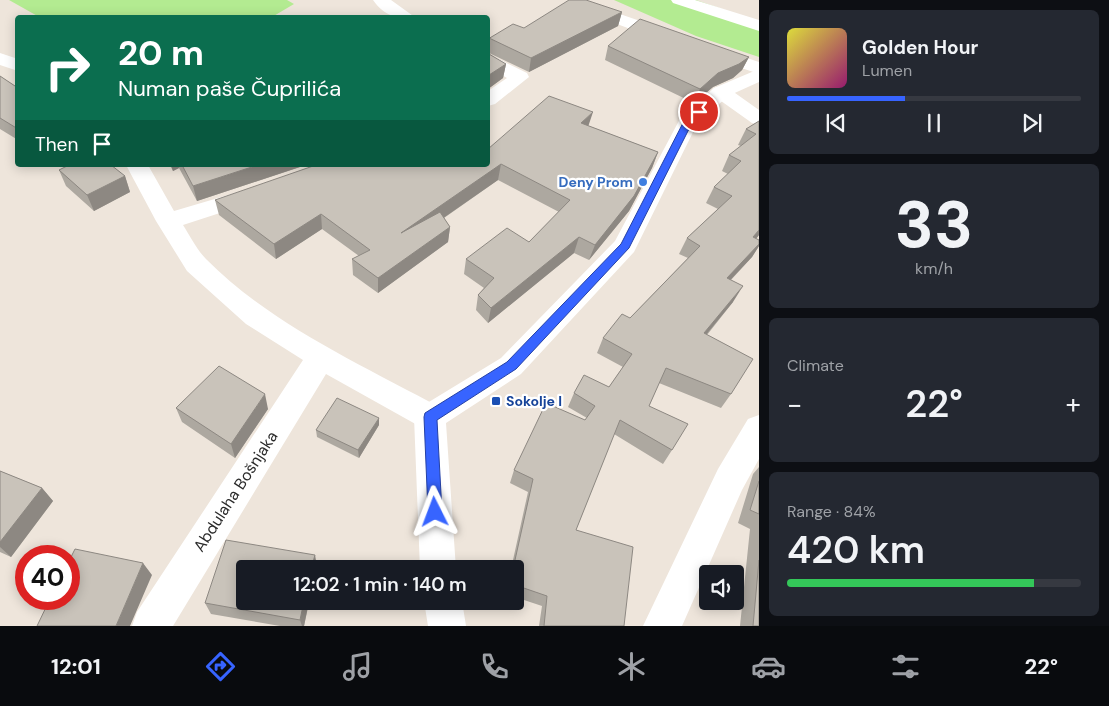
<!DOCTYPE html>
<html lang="en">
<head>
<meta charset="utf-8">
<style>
	body { margin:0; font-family:"DM Sans",sans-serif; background:#242831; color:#f1f3f6; height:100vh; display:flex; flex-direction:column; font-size:19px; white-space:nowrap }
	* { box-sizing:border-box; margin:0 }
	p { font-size:16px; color:#9ea1a6 }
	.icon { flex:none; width:28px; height:28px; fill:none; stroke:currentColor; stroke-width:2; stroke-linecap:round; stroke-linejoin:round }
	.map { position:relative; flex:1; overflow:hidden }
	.details { display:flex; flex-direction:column; gap:10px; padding:10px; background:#0d0f14; width:350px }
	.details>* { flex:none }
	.banner { position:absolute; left:15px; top:15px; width:475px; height:152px; border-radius:5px; box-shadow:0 2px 12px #0003; background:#0b6e4f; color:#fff; overflow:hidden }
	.buttons { position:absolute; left:699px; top:565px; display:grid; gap:10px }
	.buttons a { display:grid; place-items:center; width:45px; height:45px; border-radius:5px; background:#171b24; box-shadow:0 2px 12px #0003; font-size:25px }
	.speed { position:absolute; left:15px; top:545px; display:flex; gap:10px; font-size:25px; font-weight:700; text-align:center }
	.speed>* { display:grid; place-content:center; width:65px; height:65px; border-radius:50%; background:#171b24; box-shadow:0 2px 12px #0003; line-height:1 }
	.speed .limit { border:8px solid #d22; background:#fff; color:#111 }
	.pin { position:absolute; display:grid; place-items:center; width:42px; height:42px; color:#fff; margin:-21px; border:2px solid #fff; border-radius:50%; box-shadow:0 1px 5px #0007 }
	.me { position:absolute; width:55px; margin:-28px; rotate:357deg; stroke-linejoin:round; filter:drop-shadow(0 0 4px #0008) }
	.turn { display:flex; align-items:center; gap:18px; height:105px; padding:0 20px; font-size:22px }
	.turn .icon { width:65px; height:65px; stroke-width:2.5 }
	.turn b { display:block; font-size:35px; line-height:42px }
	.then { display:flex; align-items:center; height:48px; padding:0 20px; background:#0003; gap:10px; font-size:19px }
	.big { font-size:38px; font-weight:600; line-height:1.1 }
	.details .tile { flex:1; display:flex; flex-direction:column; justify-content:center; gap:8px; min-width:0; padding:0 18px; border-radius:8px; background:#242831 }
	.details .dial { align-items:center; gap:0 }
	.dial b { font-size:65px; line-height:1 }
	.song { display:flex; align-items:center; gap:15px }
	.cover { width:60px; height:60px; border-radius:8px; background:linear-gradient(135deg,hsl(60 70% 55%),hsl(320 70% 35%)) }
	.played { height:5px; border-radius:2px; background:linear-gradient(90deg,#3764ff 40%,#363941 40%) }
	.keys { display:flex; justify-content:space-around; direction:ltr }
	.heat { display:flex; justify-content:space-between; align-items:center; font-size:28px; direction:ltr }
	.charge { height:8px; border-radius:4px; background:linear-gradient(90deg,#34c759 84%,#363941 0) }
	.trip { position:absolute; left:236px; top:560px; width:288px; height:50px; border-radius:5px; background:#171b24; box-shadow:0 2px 12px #0003; font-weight:600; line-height:50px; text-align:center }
	.tabs { display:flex; height:80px; justify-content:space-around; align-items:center; background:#090b0e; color:#9ea1a6 }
	.tabs .icon { width:35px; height:35px }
	.tabs .on { color:#3764ff }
	.tabs b { font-size:22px; color:#f1f3f6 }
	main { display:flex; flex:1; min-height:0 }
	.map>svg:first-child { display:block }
	.green { fill:#b3eb91 }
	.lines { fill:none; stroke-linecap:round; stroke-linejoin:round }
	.street { fill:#fff; fill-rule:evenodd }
	.secondary { fill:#fff; fill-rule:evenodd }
	.wall { fill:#ada8a0 }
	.shaded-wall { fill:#8d8882 }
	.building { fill:#c9c3ba; stroke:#8d8882 }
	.route { fill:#3764ff; stroke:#2441a6 }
	.shop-dot { fill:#3f7fe0; stroke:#fff; stroke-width:2 }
	.transit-dot { fill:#1a4fb4; stroke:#fff; stroke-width:2 }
	.labels { text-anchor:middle; stroke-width:4.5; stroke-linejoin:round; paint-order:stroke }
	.shop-label { font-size:14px; font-weight:bold; fill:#366cbe; stroke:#fff; text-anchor:end }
	.transit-label { font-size:14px; font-weight:bold; fill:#164399; stroke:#fff; text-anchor:start }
	.near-street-label { font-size:16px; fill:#2b2b2b; stroke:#fff }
</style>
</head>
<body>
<main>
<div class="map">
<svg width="759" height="626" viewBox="0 0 759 626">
	<rect width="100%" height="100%" fill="#eee5db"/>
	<path class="green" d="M9,0H287L294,4L272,17L41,18Z
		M614,0H696L759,22V57L696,36Z"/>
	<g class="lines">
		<path class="street" d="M373,0H391L416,18C397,18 385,17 373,0Z
			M671,0H695L759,20V31L673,3Z
			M585,2L675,33L678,37L675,41L669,42L663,41L579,10L577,7L579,4Z
			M710,46L759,62V74L704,55L701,51L704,47Z
			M0,53L18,59V71L0,65Z
			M488,54L527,73L529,77L495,104L488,106V91L507,78L488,67Z
			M721,86L728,88L759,110V125L752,123L714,96L711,92L714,88Z
			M126,165H148L174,211L252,188L260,190L264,195L260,200L183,225C190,236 197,250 206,259C270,324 362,365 441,408L446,417L441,426L430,430L419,426L326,374L173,626H132L137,612L303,360L246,324L187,271L156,221Z
			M759,415V459L742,490L682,626H643L718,469L748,419Z"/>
		<path class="secondary" d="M759,69V82L728,96L697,124L634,252L521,374L446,423L456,569H420L414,417L419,408L501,358L615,241L681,117L714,88Z
			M424,601H462L466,626H428Z"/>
	</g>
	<path class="wall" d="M622,12L618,26L529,72L489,53V54L506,64L503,78L488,89V39L524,28Z
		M608,46L749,57L742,70L733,78L713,87L694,103L605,60Z
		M0,76L18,88V140L0,129Z
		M759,121V235L756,239L759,240V246L752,257L731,280L733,302L707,335L731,394L721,408L659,383L649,406L672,450L663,464L614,434L576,530L624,626H539L542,606L515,597V569H511L528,492L510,483L514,470L585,420L587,418L568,407L574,393L609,387L623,367L597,353L603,338L630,318L688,258L679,254L687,238L718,209L706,203L714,187L728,174L722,171L729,155L741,146L738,145L746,129Z
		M589,126L658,152L652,168L629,211L589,260L574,253L488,323L476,310L478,295L484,288L464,274L466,259L529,242L559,212L498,180L444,218L450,227L448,242L378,293L353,275L352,259L359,256L322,229L276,259L219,215L215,200L488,165Z
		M170,165H306L197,201L179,168L173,171Z
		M59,170L125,176L130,192L94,211L66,186Z
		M176,408L268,409L235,458L182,422Z
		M379,425L359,458L317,437L316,430Z
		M759,467V626H740L750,529L738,523L753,474Z
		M0,471L42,488L53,501L11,557L0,552Z
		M317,566L304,626H280L211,614L205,603Z"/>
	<path class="shaded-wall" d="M622,12L618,26L529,72L531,58Z
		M749,57L742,70L733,78L713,87L694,103L700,89L718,73Z
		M506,64L503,78L488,89V79L489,75Z
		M593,112L588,127L581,123Z
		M658,152L652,168L629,211L589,260L595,245Z
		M501,164L498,180L400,248L401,233Z
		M171,165H178L179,168L173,171Z
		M258,165H306L197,201L193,186Z
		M125,176L130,192L94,211L87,195Z
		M321,214L322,229L276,259L274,244Z
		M450,227L448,242L378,293V278Z
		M759,230V235L744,253L753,237Z
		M579,237L574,253L488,323L491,308Z
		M759,244V246L752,257L718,293L727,278Z
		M743,286L733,302L695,348L704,333Z
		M265,394L268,409L235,458L231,444Z
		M379,418V425L359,458L358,450Z
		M42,488L53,501L11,557L0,547V542Z
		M315,555L317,566L316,569H311Z
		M143,563L152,575L130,626H116Z
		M304,601H309L304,626H302L300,620Z"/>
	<path class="building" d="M569,0H586L622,12L531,58L489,38V54L506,64L489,75L488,79V39L513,24L524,28Z
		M640,19L749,57L739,64L718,73L700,89L608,46Z
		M0,76L18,88V129L0,118Z
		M549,96L593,112L581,123L658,152L634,196L595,245L579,237L491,308L478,295L494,278L466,259L507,228L529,242L570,200L501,164L401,233L440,212L450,227L378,278L352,259L370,250L321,214L274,244L215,200L316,165H488V149Z
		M759,121V230L753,237L759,240V244L727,278L743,286L704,333L753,359L731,394L666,368L649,406L688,424L672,450L620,420L576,530L633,547L624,626H544L547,596L515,585V569H513L533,479L514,470L546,403L585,420L595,406L574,393L584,375L609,387L632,354L603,338L622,314L630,318L700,246L687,238L732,196L714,187L741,161L729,155L756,134L746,129Z
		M69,165H111L125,176L87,195L59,170Z
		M182,165H258L193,186Z
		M219,366L265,394L231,444L176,408Z
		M337,398L379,418L358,450L316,430Z
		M0,471L42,488L0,542Z
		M759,481V514L750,510Z
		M226,540L315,555L311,569H245V601H304L300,620L205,603Z
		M75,549L143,563L116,626H37L50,599H69V561Z
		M759,560V626H753Z"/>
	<path class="route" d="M696,110L703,112L692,123L629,248L516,369L437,420L442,512L440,517L435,519L430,517L428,512L424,417L425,413L507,362L621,244L684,121Z"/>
	<circle class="shop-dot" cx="643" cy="182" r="5"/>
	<rect class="transit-dot" x="491" y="396" width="10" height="10" rx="2.5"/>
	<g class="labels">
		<g class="shop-label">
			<text x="633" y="187">Deny Prom</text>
		</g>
		<g class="transit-label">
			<text x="506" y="406">Sokolje I</text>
		</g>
		<g class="near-street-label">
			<text transform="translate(235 491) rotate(-57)" y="6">Abdulaha Bošnjaka</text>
		</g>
	</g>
</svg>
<div class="buttons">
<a><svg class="icon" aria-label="sound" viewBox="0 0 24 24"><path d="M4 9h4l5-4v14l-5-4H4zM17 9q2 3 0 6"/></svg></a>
</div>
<div class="speed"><div class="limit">40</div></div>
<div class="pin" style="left:699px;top:112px;background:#d93025"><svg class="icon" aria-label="arrive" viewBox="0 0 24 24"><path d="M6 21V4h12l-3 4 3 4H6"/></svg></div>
<svg class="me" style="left:435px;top:512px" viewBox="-20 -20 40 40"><path d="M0-17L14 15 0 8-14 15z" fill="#3764ff" stroke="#fff" stroke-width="4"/></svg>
<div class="trip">12:02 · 1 min · 140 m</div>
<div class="banner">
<div class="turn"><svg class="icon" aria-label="right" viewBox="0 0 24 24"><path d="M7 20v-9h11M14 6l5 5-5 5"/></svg><div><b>20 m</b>Numan paše Čuprilića</div></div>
<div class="then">Then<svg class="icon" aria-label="arrive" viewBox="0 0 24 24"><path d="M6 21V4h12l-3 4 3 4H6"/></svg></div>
</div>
</div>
<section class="details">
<div class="tile">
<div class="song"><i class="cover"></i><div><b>Golden Hour</b><p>Lumen</p></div></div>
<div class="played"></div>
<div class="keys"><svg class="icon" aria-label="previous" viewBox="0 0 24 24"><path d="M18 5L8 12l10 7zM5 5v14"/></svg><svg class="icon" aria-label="pause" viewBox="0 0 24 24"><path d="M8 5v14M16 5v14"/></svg><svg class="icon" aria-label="next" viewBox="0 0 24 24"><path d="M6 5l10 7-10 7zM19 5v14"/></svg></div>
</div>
<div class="tile dial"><b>33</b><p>km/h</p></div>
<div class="tile"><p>Climate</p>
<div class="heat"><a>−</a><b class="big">22°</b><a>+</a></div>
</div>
<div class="tile"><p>Range · 84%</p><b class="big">420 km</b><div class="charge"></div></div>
</section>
</main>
<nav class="tabs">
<b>12:01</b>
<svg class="icon on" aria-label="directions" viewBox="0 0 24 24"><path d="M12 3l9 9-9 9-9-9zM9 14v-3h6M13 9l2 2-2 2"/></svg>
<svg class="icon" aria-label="music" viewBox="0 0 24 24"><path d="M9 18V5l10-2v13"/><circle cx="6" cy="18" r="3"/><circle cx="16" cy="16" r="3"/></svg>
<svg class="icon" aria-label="phone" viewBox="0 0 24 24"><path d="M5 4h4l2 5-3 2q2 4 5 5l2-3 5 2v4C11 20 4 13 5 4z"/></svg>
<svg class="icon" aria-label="climate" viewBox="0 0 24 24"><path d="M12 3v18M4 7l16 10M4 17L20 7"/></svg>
<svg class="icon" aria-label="car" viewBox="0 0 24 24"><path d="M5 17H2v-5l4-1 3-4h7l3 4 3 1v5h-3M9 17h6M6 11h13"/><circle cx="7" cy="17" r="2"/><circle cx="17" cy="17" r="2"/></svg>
<svg class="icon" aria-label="filters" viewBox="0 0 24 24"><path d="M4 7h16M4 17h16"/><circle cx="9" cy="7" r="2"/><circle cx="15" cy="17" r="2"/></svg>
<b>22°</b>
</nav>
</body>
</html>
